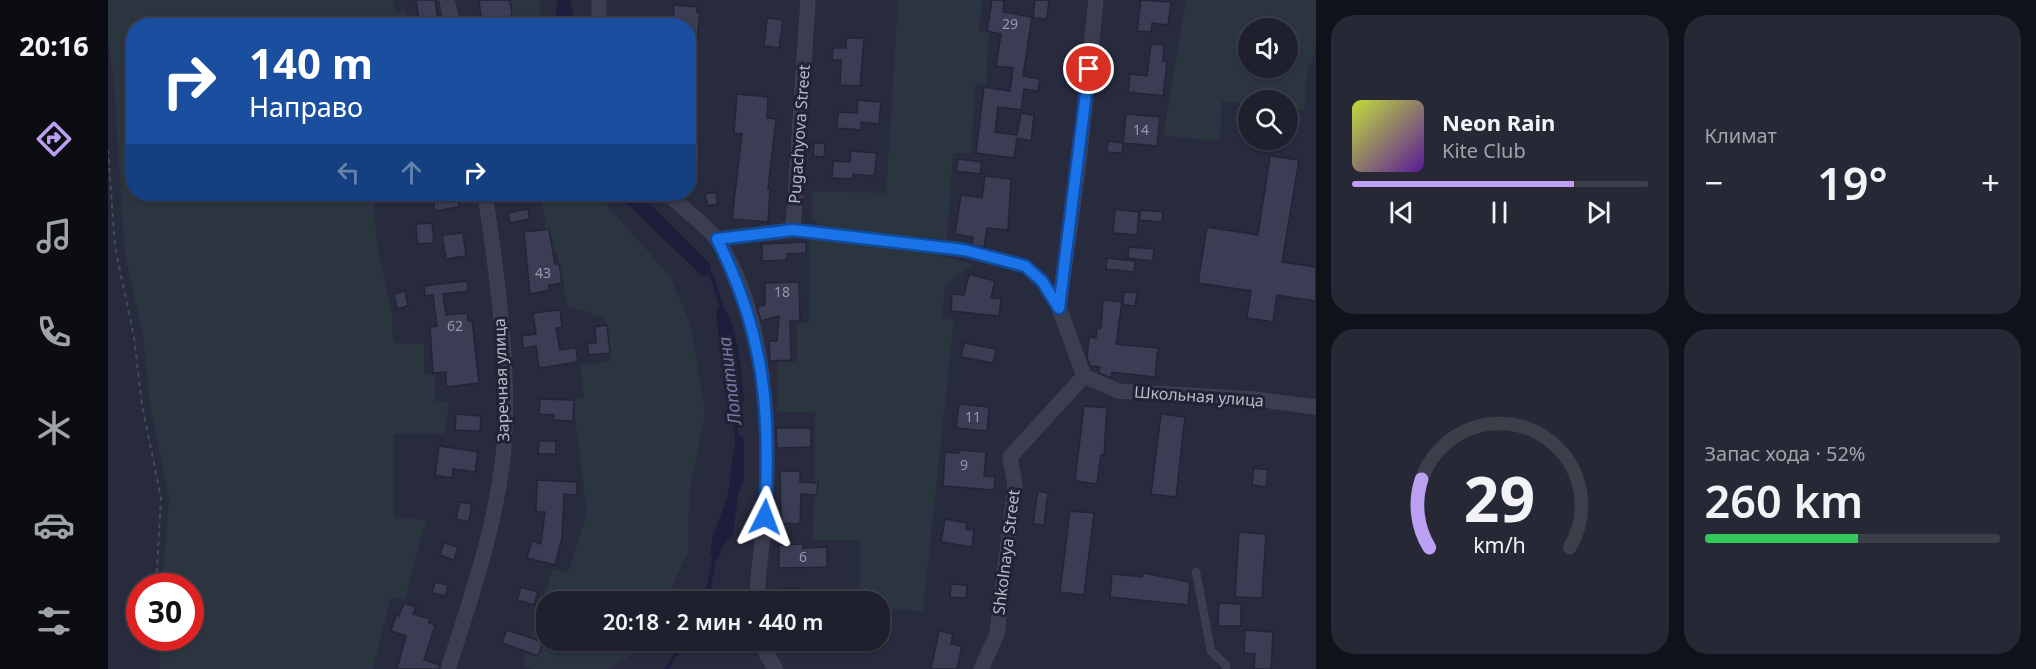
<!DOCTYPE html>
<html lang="ru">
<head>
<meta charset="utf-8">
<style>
	body { margin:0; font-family:"Noto Sans",sans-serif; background:#262836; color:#f1f3f6; height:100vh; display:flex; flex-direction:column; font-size:22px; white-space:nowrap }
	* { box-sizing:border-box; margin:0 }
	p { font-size:20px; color:#a1a3aa }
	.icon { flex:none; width:33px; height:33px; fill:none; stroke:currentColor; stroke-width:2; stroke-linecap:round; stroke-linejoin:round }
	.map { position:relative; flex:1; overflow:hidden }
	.drawer { display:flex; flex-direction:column; gap:15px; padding:15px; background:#101219; width:720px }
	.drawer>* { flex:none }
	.top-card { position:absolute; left:18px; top:18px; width:570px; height:183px; border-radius:24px; box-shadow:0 2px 4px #0004,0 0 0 2px #3c3e4a; background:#1a4fa0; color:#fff; overflow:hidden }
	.controls { position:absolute; left:1130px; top:18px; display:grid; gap:12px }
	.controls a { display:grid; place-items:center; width:60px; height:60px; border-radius:50%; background:#1e202e; box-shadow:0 2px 4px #0004,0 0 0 2px #3c3e4a; font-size:30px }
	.speed { position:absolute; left:18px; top:573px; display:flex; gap:12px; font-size:30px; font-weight:700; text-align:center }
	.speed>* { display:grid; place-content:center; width:78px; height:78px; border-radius:50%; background:#1e202e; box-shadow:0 2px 4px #0004,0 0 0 2px #3c3e4a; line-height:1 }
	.speed .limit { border:9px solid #d22; background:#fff; color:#111 }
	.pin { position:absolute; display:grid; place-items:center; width:51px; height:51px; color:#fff; margin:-26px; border:3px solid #fff; border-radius:50%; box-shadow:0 2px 6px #0007 }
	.me { position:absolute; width:66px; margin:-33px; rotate:3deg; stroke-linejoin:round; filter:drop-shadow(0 0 4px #0008) }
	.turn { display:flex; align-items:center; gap:21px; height:126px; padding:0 24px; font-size:27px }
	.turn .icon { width:78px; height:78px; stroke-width:2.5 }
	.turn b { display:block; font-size:42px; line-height:51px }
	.lanes { display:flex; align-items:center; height:57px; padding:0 24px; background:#0003; justify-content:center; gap:30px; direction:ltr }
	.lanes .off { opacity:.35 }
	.big { font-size:45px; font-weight:600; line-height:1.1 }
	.drawer .card { flex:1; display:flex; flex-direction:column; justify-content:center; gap:9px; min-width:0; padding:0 21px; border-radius:24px; background:#262836 }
	.drawer .dial { align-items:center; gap:0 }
	.dial svg { height:156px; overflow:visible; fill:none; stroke:#3c3e4a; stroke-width:7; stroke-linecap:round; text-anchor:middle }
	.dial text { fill:#f1f3f6; stroke:none }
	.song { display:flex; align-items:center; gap:18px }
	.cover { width:72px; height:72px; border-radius:9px; background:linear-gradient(135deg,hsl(70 70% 55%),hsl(270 70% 35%)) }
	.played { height:6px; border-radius:3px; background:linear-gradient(90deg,#bca0f2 75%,#3c3e4a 75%) }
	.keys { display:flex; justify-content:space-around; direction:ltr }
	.heat { display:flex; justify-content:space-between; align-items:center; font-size:33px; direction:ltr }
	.charge { height:9px; border-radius:4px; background:linear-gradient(90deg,#34c759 52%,#3c3e4a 0) }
	.drawer .tiles { flex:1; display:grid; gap:15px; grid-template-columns:repeat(2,1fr) }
	.trip { position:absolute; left:428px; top:591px; width:354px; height:60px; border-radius:24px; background:#1e202e; box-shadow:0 2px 4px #0004,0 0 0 2px #3c3e4a; font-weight:600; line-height:60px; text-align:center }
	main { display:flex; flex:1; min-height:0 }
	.menu { display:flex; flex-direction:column; width:108px; justify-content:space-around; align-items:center; background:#0c0d12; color:#a1a3aa }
	.menu .icon { width:42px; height:42px }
	.menu .active { color:#bca0f2 }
	.menu b { font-size:27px; color:#f1f3f6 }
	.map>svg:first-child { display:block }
	.green { fill:#2a353f; fill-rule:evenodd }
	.water { fill:#1c1e3b }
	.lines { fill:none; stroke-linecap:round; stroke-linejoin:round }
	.stream { stroke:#1c1e3b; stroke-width:4 }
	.building { fill:#3b3d54; stroke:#232435; stroke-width:1.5 }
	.lane-casing { stroke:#454657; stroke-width:8 }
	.street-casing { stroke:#454657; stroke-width:15 }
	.path { stroke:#434f57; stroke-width:2; stroke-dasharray:4.5 4.5; stroke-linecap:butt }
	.lane { stroke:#3c3d4e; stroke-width:7 }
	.street { stroke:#3c3d4e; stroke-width:14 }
	.route-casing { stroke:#114b97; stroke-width:15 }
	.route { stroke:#1a73e8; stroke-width:10 }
	.labels { text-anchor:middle; stroke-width:6; stroke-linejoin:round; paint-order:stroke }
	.number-label { font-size:14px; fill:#9798aa }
	.street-label { font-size:16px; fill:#b8b9c9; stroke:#212233 }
	.water-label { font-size:18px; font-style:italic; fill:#7579a4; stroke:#212233 }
</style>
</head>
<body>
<main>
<nav class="menu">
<b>20:16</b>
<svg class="icon active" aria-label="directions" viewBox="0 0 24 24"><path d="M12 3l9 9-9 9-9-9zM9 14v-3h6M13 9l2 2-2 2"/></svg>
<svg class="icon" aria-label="music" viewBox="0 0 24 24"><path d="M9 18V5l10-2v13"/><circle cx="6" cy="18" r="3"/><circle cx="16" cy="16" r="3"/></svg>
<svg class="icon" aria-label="phone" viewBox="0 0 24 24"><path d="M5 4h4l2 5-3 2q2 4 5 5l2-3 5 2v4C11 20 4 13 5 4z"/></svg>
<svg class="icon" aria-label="climate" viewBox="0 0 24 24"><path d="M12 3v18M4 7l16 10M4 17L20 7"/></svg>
<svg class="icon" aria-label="car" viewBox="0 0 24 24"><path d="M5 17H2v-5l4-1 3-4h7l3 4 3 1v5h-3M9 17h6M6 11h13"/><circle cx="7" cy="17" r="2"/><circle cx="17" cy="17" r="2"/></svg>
<svg class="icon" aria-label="filters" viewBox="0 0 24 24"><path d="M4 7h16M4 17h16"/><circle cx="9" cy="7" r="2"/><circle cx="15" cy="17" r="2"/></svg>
</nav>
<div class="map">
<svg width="1208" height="669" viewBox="0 0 1208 669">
	<rect width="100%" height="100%" fill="#282a3e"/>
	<path class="green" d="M0,0H285L288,13L298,11L301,25L26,26V194H265L269,245L284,313L285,343L316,344V375H327V401L341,403L337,434H286V517L318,520L297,600L283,597L265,669H52L51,638H82V586H54L61,499L42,405L35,337L16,248L6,85L0,41Z
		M396,0H433L431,25H399Z
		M790,0H874L871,31L881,32L878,84H868L863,153H845L839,239L714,229L704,216V191L778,193Z
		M1078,0H1208V45L1204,63H1200L1196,111L1179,109V100H1140V104L1114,101L1112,141L1055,136ZM1179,28V68H1140V28Z
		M432,194H489L562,276L582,322L597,413L581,496L580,553L557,601L438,602V640L539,641L536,647L500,669H424L414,667L445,568L460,573L479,513L465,400L476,398L472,365L502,361L497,318L459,306L449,252L443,253Z
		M702,238L799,247L865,264L837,286L834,318L846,320L815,611L771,610V602L752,601V540H705L707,412H669L670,362H689V323L702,322Z"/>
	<path class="water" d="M449,0H462L467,25H447Z
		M509,194H532L602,264L603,274L595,276L592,274Z
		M613,305C624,311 632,355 633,368C635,379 632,387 637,397L628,418H623L617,396L608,311Z
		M633,436L636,440V478L630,495L625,535L615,545L611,558L607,559L603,555C602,537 611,520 617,504C624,485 622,460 629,439Z"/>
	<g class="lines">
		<path class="stream" d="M599,271L603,274L614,308
			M627,413L629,442
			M598,602L607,555
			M559,669L576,640"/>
	</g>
	<path class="building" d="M308,0H327L331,26H312Z
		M371,0H402L404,16L385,18V25L374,26Z
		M884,0H896L895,12L924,17L915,76L932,79L930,91L916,89L913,110L890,107L887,132L909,135L913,113L926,115L923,141L909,138L906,158L868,153L876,87L902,91L905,68L888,66L893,34L879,31Z
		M927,0H941L939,19L925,18Z
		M1033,0L1063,2L1060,25L1044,23L1043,32L1029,31Z
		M566,5L589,7V12H592L588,51L580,50V26H565Z
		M659,18L675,20L671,48L656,46Z
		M738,38H756L752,86L732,85L733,60H724L725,48H738Z
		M1043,44L1056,45L1055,61L1059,62L1055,96L1020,92L1022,74L1039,76Z
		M629,94L660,97L659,118L668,119L660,189H662L660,222L624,219L634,134L626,133Z
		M750,100L773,102L771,124L753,122V130L729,128L730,112L749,113Z
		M1018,114L1052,117L1049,146L1015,143Z
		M590,140L592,154L580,156V142Z
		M1000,141L1015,143L1014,153L999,152Z
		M706,143H717L716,157L705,156Z
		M743,151L769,153L766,176L745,174V179L724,178L725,161L742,162Z
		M1162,156L1191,160L1174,262L1208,267V301L1169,295L1165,322L1139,318L1143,291L1090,283L1099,227L1150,235Z
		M850,159L874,162L872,174L848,171Z
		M877,176L903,179L900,230L879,228L876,247L864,245L865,237L847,234L853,195L874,198Z
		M608,192L610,204L600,206L597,194Z
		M350,195L351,207L327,211L325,199Z
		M420,209L422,219L402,223L400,213Z
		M1007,209L1031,212L1029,235L1005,233Z
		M1033,210L1055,212L1054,222L1031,220Z
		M324,223L326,243L309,244L308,224Z
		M441,229L447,264H451L454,283L441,285L442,290L422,294L416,232Z
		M355,233L358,256L338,259L334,235Z
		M698,242V253L679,254V260L654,261V244Z
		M1021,247L1046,249L1045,261L1020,258Z
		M999,258L1027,261L1026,272L998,269Z
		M861,274L887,281L883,298L893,299L891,316L843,311L844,294L856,295Z
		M359,281L360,291L335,294L338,315L359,313L360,321L364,320L371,383L338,387V372L325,373L322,327L329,326L325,295L317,296L316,286Z
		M691,282L692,321H682L683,360L662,361L661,341H669L671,316L653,321L649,307L657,305V283Z
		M297,291L300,306L289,309L286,294Z
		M1016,292L1029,293L1027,306L1015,305Z
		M995,300L1014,302L1008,344L1050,348L1047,377L1004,372V377H1000L991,373L992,367L982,366L979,357L981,337L988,338L989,328H993Z
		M452,310L454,327L448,328L452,350L468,348L470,362L431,368L428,346L415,348L414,336L428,334L425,313Z
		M499,325L502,353L481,355L479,344L488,343L487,327Z
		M856,343L888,349L885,363L853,357Z
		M432,399L466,400L465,421L446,420V415L431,414Z
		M851,404L881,407L879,431L848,428Z
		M976,406L999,408L996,455H993L989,484L967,481Z
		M348,414L373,416L372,431L347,430Z
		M1053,414L1077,417L1068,497L1043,494Z
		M668,428H703V447L669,448Z
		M431,441H448V454H430Z
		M331,446L370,452L367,472L345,469L344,478L327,475Z
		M851,450L878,452L876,476L887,477L886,490L835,486L837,452L851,453Z
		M1146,468L1160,470L1158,487L1144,485Z
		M672,471H692V482L710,483L709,495L693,494L692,524L673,523Z
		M429,480L469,482V495L456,494L454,538L447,565L419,558L424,541L433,544L437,512H428Z
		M930,491L940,493L936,525L925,524Z
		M352,502L364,504L361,522L348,519Z
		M962,511L986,513L976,595L952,592Z
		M837,519L859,523L858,529L866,530L864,547L833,542Z
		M1131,532L1158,534L1154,598L1127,597Z
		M336,543L350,547L346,560L332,555Z
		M695,544V548L719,547V567L671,568V545Z
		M1035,573L1082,582L1080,605L1002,597L1004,574L1034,577Z
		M327,582L340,585L337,596L324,593Z
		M843,584L859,585L858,598L842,597Z
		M413,587L430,592L426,605L409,600Z
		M688,588V599L671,600V589Z
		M296,603L308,607L305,614L322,619L321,623L327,625L316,660L332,665L331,669H289L298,636L283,631L288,615L291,616Z
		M1111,603L1133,604V626H1110Z
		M399,630L435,642L430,656L394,643Z
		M1137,630L1165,632L1163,669H1146L1147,654L1136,653Z
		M831,631L845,634L843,644L854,646L849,669H823Z"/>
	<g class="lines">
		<defs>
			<path id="lane" d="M685,230L856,250L917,266L934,281L950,306
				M1088,572L1103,651L1118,665V669"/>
			<path id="street" d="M339,0L345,26
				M491,0V26
				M560,194C574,208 599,225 610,241C658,314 663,430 657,515C655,544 649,573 649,602
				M609,239L685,230L700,0
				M976,376L1010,391L1147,399L1208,407
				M654,640L659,655L668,669
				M340,669C363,598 389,523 396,448C402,369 389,272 377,194
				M873,669L889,634L907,486L902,457L976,376L951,308L971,162L988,0"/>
		</defs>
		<use href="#lane" class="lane-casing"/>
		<use href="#street" class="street-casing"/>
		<path class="path" d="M0,150L7,247L26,337L34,405L53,498L48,586"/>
		<use href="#lane" class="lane"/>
		<use href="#street" class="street"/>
	</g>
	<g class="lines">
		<defs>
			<path id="route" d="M657,517C663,412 657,334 609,239L685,230L856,250L917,266L934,281L951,308L981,69"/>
		</defs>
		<use href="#route" class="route-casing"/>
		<use href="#route" class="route"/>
	</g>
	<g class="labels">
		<g class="number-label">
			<text x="902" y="29">29</text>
			<text x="1033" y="135">14</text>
			<text x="435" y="278">43</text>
			<text x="674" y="297">18</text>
			<text x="347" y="331">62</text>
			<text x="865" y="422">11</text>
			<text x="856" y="470">9</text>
			<text x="695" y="562">6</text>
		</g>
		<g class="street-label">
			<text transform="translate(691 134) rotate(-86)" y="6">Pugachyova Street</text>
			<text transform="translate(393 380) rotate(-92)" y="6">Заречная улица</text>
			<text transform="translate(1091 396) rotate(4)" y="6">Школьная улица</text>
			<text transform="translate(898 552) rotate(-83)" y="6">Shkolnaya Street</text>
		</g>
		<g class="water-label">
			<text transform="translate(622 381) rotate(-97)" y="6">Лопатина</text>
		</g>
	</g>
</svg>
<div class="controls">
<a><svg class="icon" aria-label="sound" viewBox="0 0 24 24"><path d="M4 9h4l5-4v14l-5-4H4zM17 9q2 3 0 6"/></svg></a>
<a><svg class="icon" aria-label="search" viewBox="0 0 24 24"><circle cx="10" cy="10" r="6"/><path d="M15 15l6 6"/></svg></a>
</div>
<div class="speed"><div class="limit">30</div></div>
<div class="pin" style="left:981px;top:69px;background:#d93025"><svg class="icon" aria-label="arrive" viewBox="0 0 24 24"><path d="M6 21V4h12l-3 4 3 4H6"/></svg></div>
<svg class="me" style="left:657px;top:517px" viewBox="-20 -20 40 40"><path d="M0-17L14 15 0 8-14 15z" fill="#1a73e8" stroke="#fff" stroke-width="4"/></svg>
<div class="trip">20:18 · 2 мин · 440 m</div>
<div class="top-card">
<div class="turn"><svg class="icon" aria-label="right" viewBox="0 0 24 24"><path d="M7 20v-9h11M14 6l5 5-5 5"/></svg><div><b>140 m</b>Направо</div></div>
<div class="lanes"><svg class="icon off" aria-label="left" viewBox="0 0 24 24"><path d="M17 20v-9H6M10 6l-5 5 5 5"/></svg><svg class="icon off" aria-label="ahead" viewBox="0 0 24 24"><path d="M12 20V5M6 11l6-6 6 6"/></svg><svg class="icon" aria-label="right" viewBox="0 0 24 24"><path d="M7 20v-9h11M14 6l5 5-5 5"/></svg></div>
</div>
</div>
<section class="drawer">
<div class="tiles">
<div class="card">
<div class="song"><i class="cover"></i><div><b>Neon Rain</b><p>Kite Club</p></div></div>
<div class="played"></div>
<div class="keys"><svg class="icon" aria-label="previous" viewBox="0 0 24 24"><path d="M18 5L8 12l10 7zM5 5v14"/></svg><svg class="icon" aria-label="pause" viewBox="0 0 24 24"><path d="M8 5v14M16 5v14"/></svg><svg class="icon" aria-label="next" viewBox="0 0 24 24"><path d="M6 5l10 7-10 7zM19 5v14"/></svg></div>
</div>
<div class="card"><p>Климат</p>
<div class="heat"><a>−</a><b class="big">19°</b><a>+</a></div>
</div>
<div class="card dial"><svg viewBox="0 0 100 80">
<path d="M14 69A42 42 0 1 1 86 69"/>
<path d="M14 69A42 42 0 0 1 10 34" stroke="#bca0f2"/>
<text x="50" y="56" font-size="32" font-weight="700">29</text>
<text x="50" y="72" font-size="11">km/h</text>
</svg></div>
<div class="card"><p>Запас хода · 52%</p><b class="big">260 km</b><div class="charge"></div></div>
</div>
</section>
</main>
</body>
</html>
